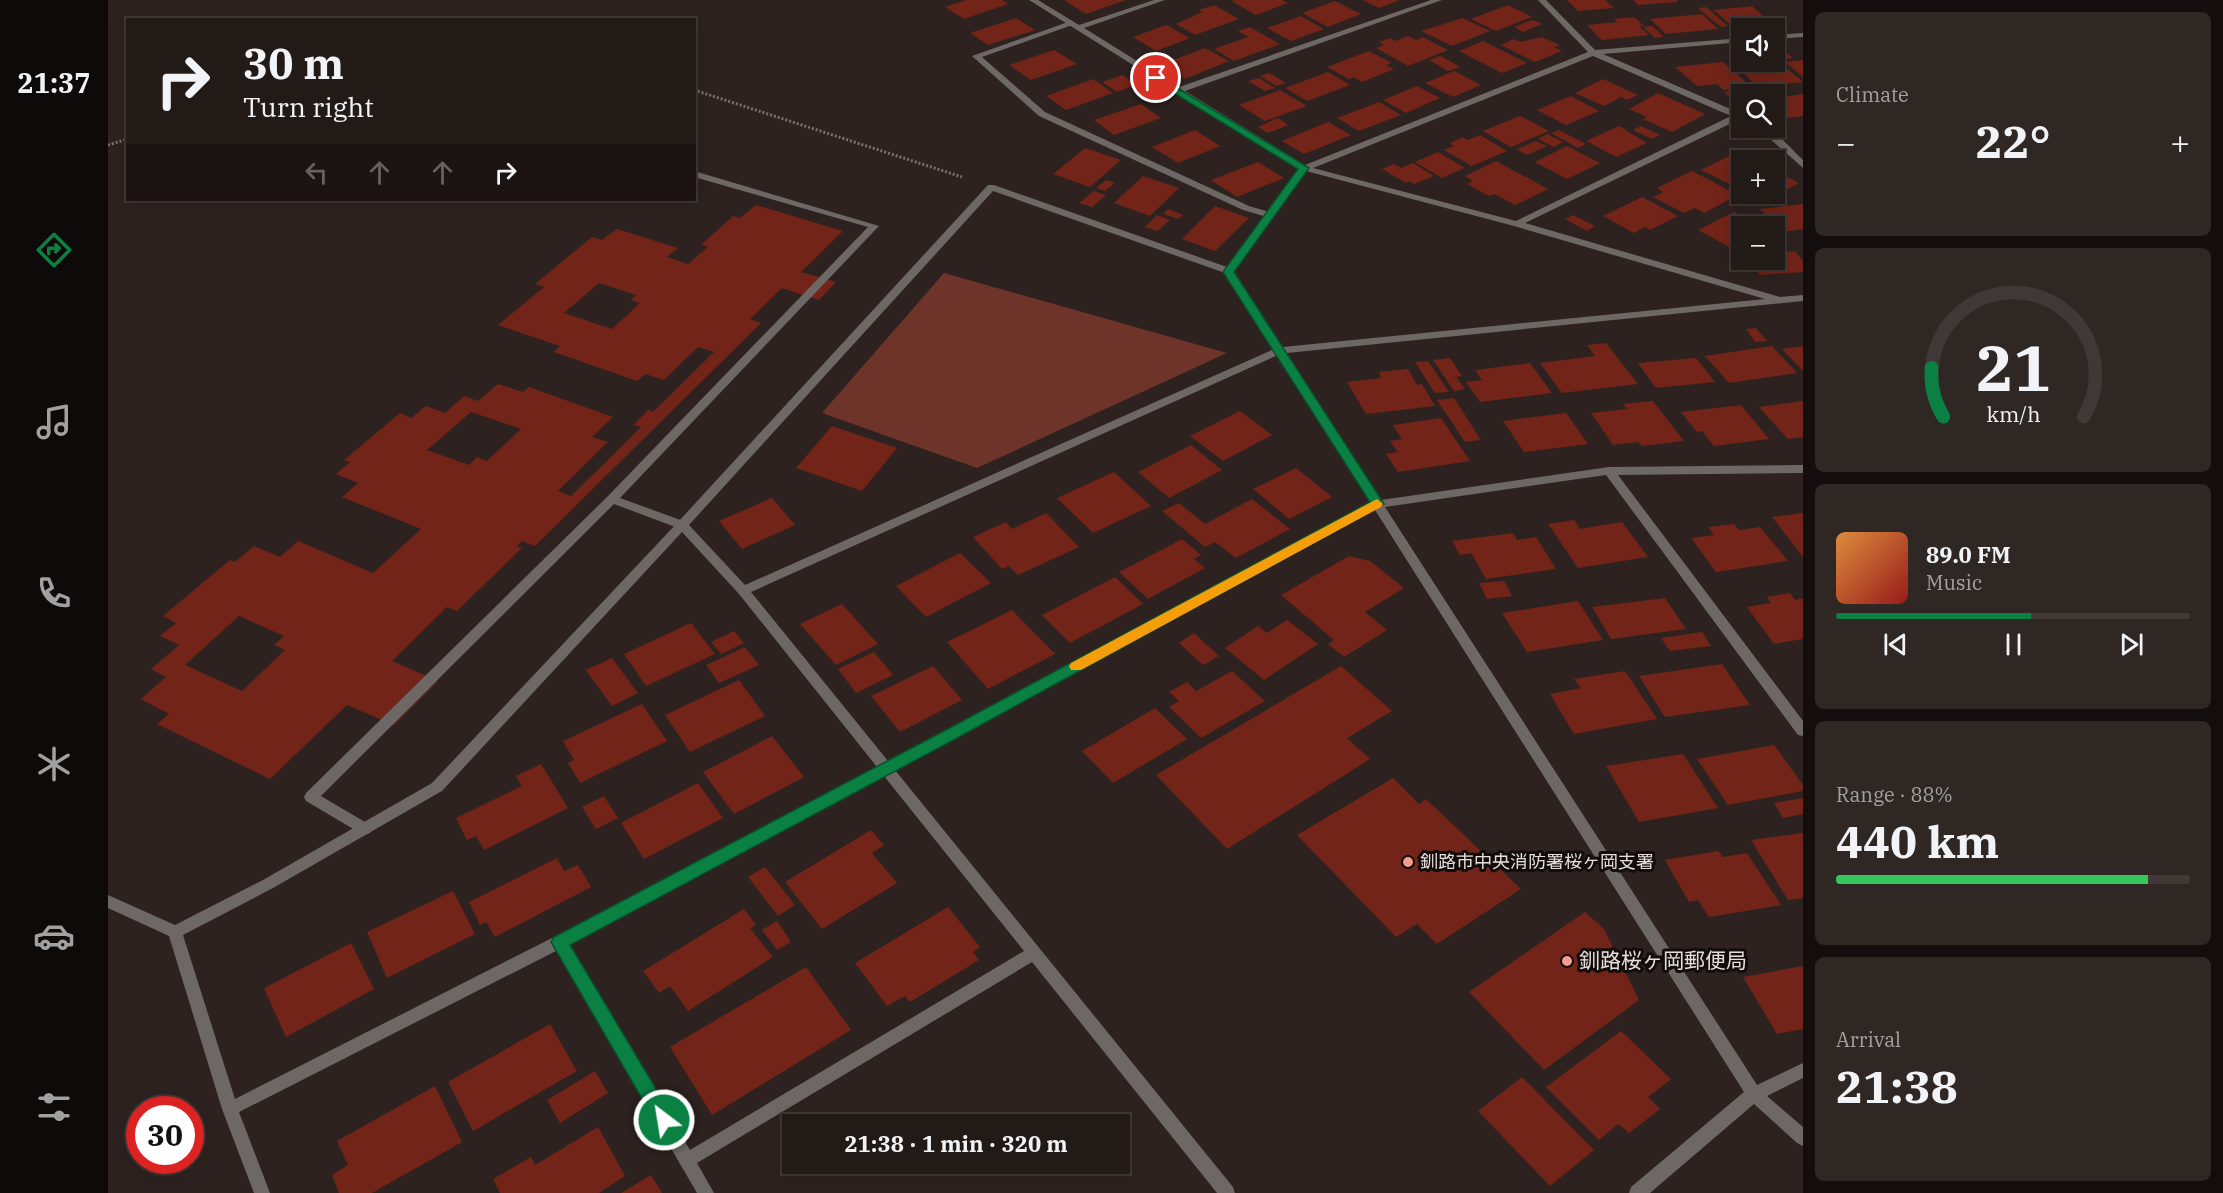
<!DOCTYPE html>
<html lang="en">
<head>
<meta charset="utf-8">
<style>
	body { margin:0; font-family:"IBM Plex Serif","Noto Sans JP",serif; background:#2e2724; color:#f1f3f6; height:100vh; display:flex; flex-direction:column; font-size:22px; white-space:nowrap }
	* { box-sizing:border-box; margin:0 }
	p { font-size:20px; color:#a2a1a1 }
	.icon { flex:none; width:33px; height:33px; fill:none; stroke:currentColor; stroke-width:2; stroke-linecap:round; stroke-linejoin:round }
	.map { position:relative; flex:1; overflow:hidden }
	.sheet { display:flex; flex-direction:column; gap:12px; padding:12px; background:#130e0d; width:420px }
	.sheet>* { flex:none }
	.top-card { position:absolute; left:18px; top:18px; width:570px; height:183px; border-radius:0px; box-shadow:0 3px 15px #0003,0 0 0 2px #3f3836; background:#221a17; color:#f1f3f6; overflow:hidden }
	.fabs { position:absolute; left:1623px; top:18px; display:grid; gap:12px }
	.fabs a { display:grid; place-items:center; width:54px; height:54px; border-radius:0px; background:#221a17; box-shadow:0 3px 15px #0003,0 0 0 2px #3f3836; font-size:30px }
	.speed { position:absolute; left:18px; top:1096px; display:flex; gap:12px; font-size:30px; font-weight:700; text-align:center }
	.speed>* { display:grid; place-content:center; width:78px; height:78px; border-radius:50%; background:#221a17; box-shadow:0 3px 15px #0003,0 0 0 2px #3f3836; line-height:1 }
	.speed .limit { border:9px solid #d22; background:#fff; color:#111 }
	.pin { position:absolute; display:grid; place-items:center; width:51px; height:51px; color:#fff; margin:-26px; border:3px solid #fff; border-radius:50%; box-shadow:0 2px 6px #0007 }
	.me { position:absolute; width:66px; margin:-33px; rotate:329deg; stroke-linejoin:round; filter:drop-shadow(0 0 4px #0008) }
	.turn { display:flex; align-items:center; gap:21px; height:126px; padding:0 18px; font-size:27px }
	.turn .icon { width:78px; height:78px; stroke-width:2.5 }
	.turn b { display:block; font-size:42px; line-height:51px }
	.lanes { display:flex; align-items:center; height:57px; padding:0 18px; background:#0003; justify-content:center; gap:30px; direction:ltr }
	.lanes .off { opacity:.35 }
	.big { font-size:45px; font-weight:700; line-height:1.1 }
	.sheet .tile { flex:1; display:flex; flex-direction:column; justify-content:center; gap:9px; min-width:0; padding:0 21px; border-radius:9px; background:#2e2724 }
	.sheet .dial { align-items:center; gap:0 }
	.dial svg { height:156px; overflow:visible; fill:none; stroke:#3f3836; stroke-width:7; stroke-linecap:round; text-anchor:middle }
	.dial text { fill:#f1f3f6; stroke:none }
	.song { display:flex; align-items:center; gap:18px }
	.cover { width:72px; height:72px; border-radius:9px; background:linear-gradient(135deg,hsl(30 70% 55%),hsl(0 70% 35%)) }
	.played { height:6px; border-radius:3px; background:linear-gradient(90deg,#0b8043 55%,#3f3836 55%) }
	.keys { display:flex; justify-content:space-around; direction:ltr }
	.heat { display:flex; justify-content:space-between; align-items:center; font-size:33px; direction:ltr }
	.charge { height:9px; border-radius:4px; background:linear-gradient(90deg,#34c759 88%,#3f3836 0) }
	.trip { position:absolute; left:674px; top:1114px; width:348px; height:60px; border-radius:0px; background:#221a17; box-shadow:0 3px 15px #0003,0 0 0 2px #3f3836; font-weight:700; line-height:60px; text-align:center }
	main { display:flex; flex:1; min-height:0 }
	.tab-bar { display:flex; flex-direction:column; width:108px; justify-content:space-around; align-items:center; background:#0e0a09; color:#a2a1a1 }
	.tab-bar .icon { width:42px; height:42px }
	.tab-bar .on { color:#0b8043 }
	.tab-bar b { font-size:27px; color:#f1f3f6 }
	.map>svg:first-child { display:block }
	.green { fill:#6e342a }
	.building { fill:#732418; fill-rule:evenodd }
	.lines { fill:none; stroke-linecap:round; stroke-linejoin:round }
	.path { stroke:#7a706e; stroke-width:3; stroke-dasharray:2 2; stroke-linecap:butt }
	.lane { fill:#6d6766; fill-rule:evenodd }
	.street { fill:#6d6766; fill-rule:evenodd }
	.route { fill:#0b8043; stroke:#07532c; stroke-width:1.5 }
	.slow { fill:#f59e0b }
	.poi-dot { fill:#f49d8d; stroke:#120d0b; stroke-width:2 }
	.labels { text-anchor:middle; stroke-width:6; stroke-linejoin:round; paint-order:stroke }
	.poi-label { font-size:18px; fill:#e5dddc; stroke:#120d0b; text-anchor:start }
	.near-poi-label { font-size:21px; fill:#e5dddc; stroke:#120d0b; text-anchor:start }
</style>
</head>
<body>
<main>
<nav class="tab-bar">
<b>21:37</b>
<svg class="icon on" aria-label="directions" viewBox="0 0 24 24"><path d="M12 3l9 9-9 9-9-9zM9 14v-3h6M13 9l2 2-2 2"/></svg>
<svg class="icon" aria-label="music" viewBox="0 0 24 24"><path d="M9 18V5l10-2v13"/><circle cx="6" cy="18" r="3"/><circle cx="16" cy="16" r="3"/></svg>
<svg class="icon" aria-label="phone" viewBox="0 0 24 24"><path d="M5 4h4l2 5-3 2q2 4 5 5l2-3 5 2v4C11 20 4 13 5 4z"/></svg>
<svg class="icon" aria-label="climate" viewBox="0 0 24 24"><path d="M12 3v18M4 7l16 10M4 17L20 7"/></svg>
<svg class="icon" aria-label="car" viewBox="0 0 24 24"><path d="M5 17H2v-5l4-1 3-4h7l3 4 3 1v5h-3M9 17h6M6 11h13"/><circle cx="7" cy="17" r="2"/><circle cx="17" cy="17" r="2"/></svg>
<svg class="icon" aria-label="filters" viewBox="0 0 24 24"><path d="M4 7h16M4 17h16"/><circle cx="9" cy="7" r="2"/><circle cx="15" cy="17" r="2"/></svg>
</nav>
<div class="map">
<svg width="1695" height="1193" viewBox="0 0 1695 1193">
	<rect width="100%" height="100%" fill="#2d221f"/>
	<path class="green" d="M836,273L1119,353L869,468L714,413Z"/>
	<path class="building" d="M858,0H894L900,4L856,19L837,7Z
		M956,0H1018L978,14Z
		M1127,0H1174L1180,3L1148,15L1123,1Z
		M1255,0H1292L1271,8Z
		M1459,0H1497L1506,8L1470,11Z
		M1525,0H1569V2L1530,5Z
		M1227,1L1253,14L1220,27L1194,13Z
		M1106,5L1131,19L1087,35L1068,24L1094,12L1091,10Z
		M1400,5L1424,17L1388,31L1363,19Z
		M1644,6L1666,26L1627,29L1606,10Z
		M1598,7L1620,26L1613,27L1590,8Z
		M1594,14L1610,29L1558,34L1542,19Z
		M1193,16L1216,29L1183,41L1159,28Z
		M1526,17L1536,26H1531L1541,35L1494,40L1479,25L1509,22L1506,19Z
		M908,18L927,30L880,45L862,33Z
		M1355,18L1382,31L1344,46L1313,31Z
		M1424,20L1434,24L1415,32L1406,27Z
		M1058,25L1082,38L1048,51L1025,37Z
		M1544,26L1556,37L1547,38L1535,27Z
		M1142,27L1172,44L1126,61L1106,49L1140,37L1130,31Z
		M1300,36L1308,40L1315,37L1340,50L1300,66L1268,48L1276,45L1271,42L1282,38L1287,41Z
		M1434,37L1452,45L1446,47L1454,51L1427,62L1393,45L1406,39L1412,42Z
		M1375,41L1419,63L1394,73L1351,51Z
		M1670,45L1685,58L1672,60L1666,55V46Z
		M1097,48L1121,61L1077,79L1052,65Z
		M946,50L969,64L923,80L901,65Z
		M1261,51L1284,63L1278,65L1286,69L1254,82L1246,77L1241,79L1219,67Z
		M1333,56L1352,67L1340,71L1321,60Z
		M1695,60V77L1677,62Z
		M1615,62L1643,86L1616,90L1609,84L1589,86L1567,67Z
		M1676,66L1695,82L1650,87L1632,70Z
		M1346,71L1373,85L1345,97L1317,83Z
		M1220,72L1242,85L1199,101L1177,88Z
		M1161,73L1178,83L1168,86L1152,76Z
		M1015,75L1029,85L1009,92L994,82Z
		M1151,78L1167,88L1157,91L1140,81Z
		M985,79L1005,93L958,110L938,96Z
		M1495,79L1530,95L1519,100L1513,97L1496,106L1467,93Z
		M1309,86L1332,98L1298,113L1275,100Z
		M1645,88L1653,94H1634V99L1625,100L1616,92Z
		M1172,90L1199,106L1157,121L1131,105Z
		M1550,93L1597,114L1564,132L1535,119L1539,117L1521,109Z
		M1695,94V116L1670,119L1666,115V98Z
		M1463,96L1491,111L1458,125L1429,110Z
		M1271,102L1293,115L1251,131L1229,118Z
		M1033,104L1053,118L1006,135L986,120Z
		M1412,116L1441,131L1403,147L1375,131Z
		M1170,118L1180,125L1160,133L1150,127Z
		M1220,122L1243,135L1196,154L1174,141Z
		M1511,126L1539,143L1508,157L1478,141Z
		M1533,126L1552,135L1544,139L1525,130Z
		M1087,130L1112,146L1070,163L1044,147Z
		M1451,130L1478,144L1470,148L1443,133Z
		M1439,134L1455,142L1446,147L1430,139Z
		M1372,135L1399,151L1364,166L1336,150L1346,146L1342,143L1355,137L1360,140Z
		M1428,141L1439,146L1419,155L1409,149Z
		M1459,146L1492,163L1459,179L1427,162Z
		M977,148L1013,160L982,187L945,174Z
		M1330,152L1357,168L1334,178L1307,162Z
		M1627,153L1641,160H1634V186L1629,188L1593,170Z
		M1388,161L1440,189L1407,205L1386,194L1381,196L1359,184L1365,181L1357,176Z
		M1150,162L1176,178L1129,197L1103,180Z
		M1305,163L1326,176L1306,184L1301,181L1298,183L1274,169L1286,164L1293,168Z
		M1584,171L1630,195L1596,213L1587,208L1576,213L1545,197L1555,192L1549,188Z
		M1035,176L1071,188L1042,216L1006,203Z
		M1677,176L1691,183L1676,191L1666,186V182Z
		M998,180L1007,183L997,191L988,188Z
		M986,191L998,195L984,207L971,203Z
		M1534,197L1570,216L1542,230L1537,227L1526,233L1495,216Z
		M1695,204V229L1675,232L1652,209Z
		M648,205L735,231L693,272L728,282L711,300L674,288L642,319L653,323L427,546L414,541L409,546L414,548L349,611L339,607L284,661L330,681L286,725L239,705L162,779L49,724L61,714L33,699L58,677L43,669L71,645L52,636L68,623L55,616L122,560L127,562L146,546L172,557L190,541L265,573L313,529L234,497L250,483L228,474L242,462L236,460L292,413L303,418L318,406L337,413L356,396L370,401L390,384L415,392L421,387L505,417L484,437L500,442L450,491L463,496L533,427L525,425L540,410L545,412L606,352L590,347L556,380L537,374L529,381L446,352L452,346L390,325L436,287L427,284L484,237L494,240L509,229L570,248L559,257L580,264L600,247L593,245L625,216L632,218ZM491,283L528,295L523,300L532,303L504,329L456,313ZM363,412L413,429L379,461L369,457L361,465L319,450ZM131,616L176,636L166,645L177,650L134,691L77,665Z
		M1107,206L1141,218L1107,251L1074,239Z
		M1060,209L1075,215L1070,219L1055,214Z
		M1626,212L1654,226H1634V243L1623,248L1590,230Z
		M1049,215L1062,220L1049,231L1037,227Z
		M1465,215L1487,226L1479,231L1457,219Z
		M1687,251L1695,261V272L1652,275L1639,260H1666V253Z
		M1648,328L1659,341L1647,342L1638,329Z
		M1498,343L1530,384L1454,393L1432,363L1487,356L1479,345Z
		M1664,346L1689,373L1621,383L1597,356Z
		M1695,346V371L1674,349Z
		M1342,358L1354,376L1348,377L1357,389L1346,391L1325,360Z
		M1588,358L1607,382L1548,388L1530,363Z
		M1320,361L1341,392L1327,393L1307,362Z
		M1422,363L1444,393L1372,402L1358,382L1374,380L1367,370Z
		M1300,369L1309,385L1314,384L1327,406L1258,414L1239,382L1273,378L1271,372Z
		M1346,398L1373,440L1357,442L1329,400Z
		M1545,401L1576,441L1534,446L1530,442L1505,445L1483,413L1519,409L1515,404Z
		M1695,401V437L1680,439L1651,407Z
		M1633,405L1661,439L1606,446L1594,431L1589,432L1573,412Z
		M1132,411L1164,435L1115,461L1082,436Z
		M1458,413L1480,444L1416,452L1395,421Z
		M1333,418L1362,461L1290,472L1278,454L1290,452L1282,441L1294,439L1285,425Z
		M724,426L789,448L754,491L688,468Z
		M1083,445L1114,470L1061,498L1030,472Z
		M1188,468L1224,497L1181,519L1145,489Z
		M1006,472L1043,506L985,533L949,498Z
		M664,498L687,525L634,549L611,521Z
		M1144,499L1182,529L1128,558L1107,542L1097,547L1054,511L1071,503L1097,524Z
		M938,513L971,547L910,575L901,566L894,569L865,537L898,522L904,529Z
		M1695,513V557L1664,517Z
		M1466,520L1472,529L1514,522L1540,557L1470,568L1440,524Z
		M1626,524L1631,530L1652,527L1680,561L1608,572L1583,538L1606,535L1600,527Z
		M1405,533L1409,540L1428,537L1448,569L1378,579L1363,553L1352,555L1344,541Z
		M1074,539L1093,555L1086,559L1097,568L1040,599L1011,572Z
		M852,553L883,583L818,617L788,586Z
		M1241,556L1262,561L1296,588L1257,612L1279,630L1236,657L1220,644L1226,640L1173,595Z
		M1007,577L1035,604L962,643L934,615Z
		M1396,581L1404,596L1379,599L1371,583Z
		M1682,593L1687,600L1695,598V639L1666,644L1639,607L1663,603L1659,597Z
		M1557,598L1578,629L1503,639L1484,607Z
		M1470,601L1495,640L1419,652L1394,613Z
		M734,604L770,644L728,665L692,624Z
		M904,610L947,654L880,689L839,642Z
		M1179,620L1210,644L1156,680L1117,648L1150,626L1159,633Z
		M583,623L607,654L538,686L516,654Z
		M626,631L636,643L613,654L603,642Z
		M1594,632L1603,646L1562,651L1553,638Z
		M1086,633L1111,656L1095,665L1071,643Z
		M637,647L651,665L611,683L598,665Z
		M766,652L785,675L748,693L730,669Z
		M504,658L530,693L504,706L478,670Z
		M1614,664L1642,705L1557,717L1531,676Z
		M825,666L854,700L792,732L763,696Z
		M1233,666L1284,711L1239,738L1262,759L1119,849L1048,775Z
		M1124,671L1157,701L1093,738L1061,707L1071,701L1061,692L1079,682L1088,691Z
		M1517,671L1549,719L1466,734L1442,694L1473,688L1466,679Z
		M631,680L657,716L582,752L557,715Z
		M534,704L559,741L472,783L460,763L466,760L455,741Z
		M1047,708L1079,739L1005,783L974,751Z
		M664,736L696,777L626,814L595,772Z
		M1666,745L1695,785V791L1620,805L1589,759Z
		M1575,754L1610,808L1531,822L1498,766Z
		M433,764L460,808L376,850L368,836L359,840L348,818L414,786L408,776Z
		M1285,778L1311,804L1318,799L1413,889L1329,944L1309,924L1288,937L1189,835Z
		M590,783L615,818L536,859L513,823Z
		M496,796L510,818L488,829L474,807Z
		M1695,798V814L1675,818L1666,803Z
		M763,830L776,845L764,853L789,883L714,929L677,882Z
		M1695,833V898L1680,900L1643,840Z
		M1610,851L1615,857L1639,853L1673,905L1601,917L1590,900L1581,902L1557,860Z
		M449,858L456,871L470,865L483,887L387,937L378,922L372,925L361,902Z
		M657,867L687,905L670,916L640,877Z
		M345,891L367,934L279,978L259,932Z
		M840,907L872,947L865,952L871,960L802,1002L797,996L779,1006L747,963Z
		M636,909L648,925L642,928L665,957L580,1011L562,986L551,993L535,971Z
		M1477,912L1496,929L1531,1000L1436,1070L1361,992Z
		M669,921L683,942L669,950L654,930Z
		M243,943L266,989L178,1037L156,988Z
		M1695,966V1029L1669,1034L1635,977Z
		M698,967L743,1030L604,1115L562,1047Z
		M442,1024L469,1071L365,1131L340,1082Z
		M1513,1031L1563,1079L1540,1097L1552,1109L1521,1133L1510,1124L1491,1140L1438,1087Z
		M487,1071L500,1093L452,1123L439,1100Z
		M1414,1077L1486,1150L1442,1186L1370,1111Z
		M327,1086L354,1142L264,1193H231L224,1175L240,1165L229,1141Z
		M490,1127L517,1176L491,1193H392L385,1179L423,1157L427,1165Z
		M543,1175L554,1193H513Z"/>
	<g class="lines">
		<path class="path" d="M586,90L854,177
			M0,145L20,139"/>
		<path class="lane" d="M960,22L967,24L874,57L937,112L1141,206L1165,213V217L1162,218L1135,210L931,116L864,56Z
			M586,171L771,226L512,498L578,522L580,525L578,528H570L506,504L213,796L262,825L264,829L262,833L257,835L252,833L198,801L196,797L198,793L500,496L760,227L586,177Z"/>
		<path class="street" d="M921,0H930L971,25L1046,0H1057L976,28L1071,87L1323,0H1334L1077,91L1197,165L1480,52L1430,0H1438L1487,50L1634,38V42L1495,54L1634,114V120H1630L1417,223L1672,297L1695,295V301L1179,353L1273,500L1501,467L1695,465V473L1510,475L1695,721V736L1690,735L1498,475L1277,507L1649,1085L1695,1063V1078L1659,1096L1695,1127V1146L1689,1143L1646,1104L1542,1193H1521L1523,1187L1636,1092L1267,510L787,770L1125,1187L1127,1193H1109L924,962L589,1163L606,1193H589L448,951L131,1112L162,1193H146L114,1109L61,936L0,908V895L67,925L155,880L324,783L570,522L880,185H886L1119,267L1191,169L1069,93H1065V90ZM1485,56L1623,116L1408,221L1205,168ZM1198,171L1406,226L1657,299L1175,347L1126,271ZM885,191L1117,273L1166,349L637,585L581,525ZM1170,355L1263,503L780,761L643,592ZM574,532L631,594L769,767L446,937L127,1099L75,935L165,888L334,791ZM776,776L916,951L582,1150L460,944Z
			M1695,33V37L1666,39V35Z
			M1646,128C1666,126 1681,147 1695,160V168L1660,137Z"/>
	</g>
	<path class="route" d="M1048,75L1201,168L1126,272L1276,504L849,738L462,945L563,1114L565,1120L563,1126L556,1129L550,1126L446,947L443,942L446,937L838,730L1262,502L1115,272L1190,169L1045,80L1043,78Z"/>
	<path class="slow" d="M1269,499L1275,504L1273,507L973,670H963L961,666L963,663Z"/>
	<g class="poi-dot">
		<circle cx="1300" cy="862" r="6"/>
		<circle cx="1459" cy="961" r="6"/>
	</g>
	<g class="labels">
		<g class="poi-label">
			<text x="1312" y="868">釧路市中央消防署桜ヶ岡支署</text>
		</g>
		<g class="near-poi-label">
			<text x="1471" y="968">釧路桜ヶ岡郵便局</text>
		</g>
	</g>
</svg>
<div class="fabs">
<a><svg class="icon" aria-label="sound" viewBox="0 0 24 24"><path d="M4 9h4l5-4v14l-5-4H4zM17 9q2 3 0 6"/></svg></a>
<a><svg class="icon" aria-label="search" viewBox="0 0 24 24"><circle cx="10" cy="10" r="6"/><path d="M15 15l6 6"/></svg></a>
<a>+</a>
<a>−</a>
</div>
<div class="speed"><div class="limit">30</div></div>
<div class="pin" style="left:1048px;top:78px;background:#d93025"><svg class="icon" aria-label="arrive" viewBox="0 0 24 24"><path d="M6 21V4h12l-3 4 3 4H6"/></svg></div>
<svg class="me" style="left:556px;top:1120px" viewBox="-20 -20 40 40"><circle r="17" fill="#0b8043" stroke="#fff" stroke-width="3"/><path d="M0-11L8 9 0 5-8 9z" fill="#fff"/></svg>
<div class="trip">21:38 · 1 min · 320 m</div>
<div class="top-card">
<div class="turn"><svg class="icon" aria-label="right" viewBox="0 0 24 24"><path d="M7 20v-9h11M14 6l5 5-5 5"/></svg><div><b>30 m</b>Turn right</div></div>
<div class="lanes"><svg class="icon off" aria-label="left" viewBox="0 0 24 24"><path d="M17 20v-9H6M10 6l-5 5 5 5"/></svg><svg class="icon off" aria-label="ahead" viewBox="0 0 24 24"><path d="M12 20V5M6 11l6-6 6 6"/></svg><svg class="icon off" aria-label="ahead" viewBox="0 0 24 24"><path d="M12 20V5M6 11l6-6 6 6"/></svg><svg class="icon" aria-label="right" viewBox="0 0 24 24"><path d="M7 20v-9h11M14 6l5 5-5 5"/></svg></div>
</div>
</div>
<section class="sheet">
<div class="tile"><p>Climate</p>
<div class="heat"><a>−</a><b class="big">22°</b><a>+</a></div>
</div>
<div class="tile dial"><svg viewBox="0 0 100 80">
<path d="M14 69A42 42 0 1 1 86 69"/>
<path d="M14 69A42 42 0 0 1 8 44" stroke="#0b8043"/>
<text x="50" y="56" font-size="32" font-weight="700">21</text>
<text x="50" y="72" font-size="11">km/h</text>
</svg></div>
<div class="tile">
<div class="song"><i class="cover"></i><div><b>89.0 FM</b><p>Music</p></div></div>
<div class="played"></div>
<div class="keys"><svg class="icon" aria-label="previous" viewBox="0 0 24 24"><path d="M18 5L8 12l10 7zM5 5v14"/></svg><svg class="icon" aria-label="pause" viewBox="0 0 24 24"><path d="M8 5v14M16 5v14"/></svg><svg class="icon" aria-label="next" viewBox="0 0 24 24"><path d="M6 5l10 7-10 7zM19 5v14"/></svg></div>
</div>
<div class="tile"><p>Range · 88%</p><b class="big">440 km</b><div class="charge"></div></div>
<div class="tile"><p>Arrival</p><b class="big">21:38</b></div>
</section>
</main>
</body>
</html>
